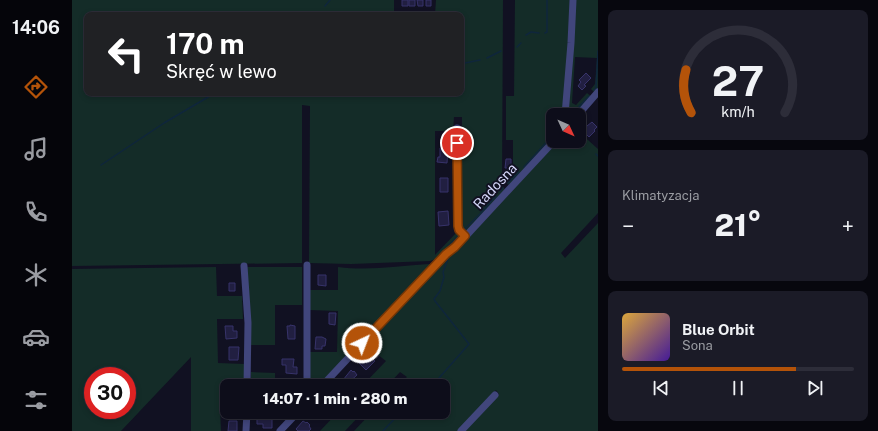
<!DOCTYPE html>
<html lang="pl">
<head>
<meta charset="utf-8">
<style>
	body { margin:0; font-family:"Public Sans",sans-serif; background:#1b1b27; color:#f1f3f6; height:100vh; display:flex; flex-direction:column; font-size:15px; white-space:nowrap }
	* { box-sizing:border-box; margin:0 }
	p { font-size:13px; color:#9a9ca2 }
	.icon { flex:none; width:22px; height:22px; fill:none; stroke:currentColor; stroke-width:2; stroke-linecap:round; stroke-linejoin:round }
	.map { position:relative; flex:1; overflow:hidden }
	.sheet { display:flex; flex-direction:column; gap:10px; padding:10px; background:#07070e; width:280px }
	.sheet>* { flex:none }
	.guide { position:absolute; left:12px; top:12px; width:380px; height:84px; border-radius:8px; box-shadow:0 2px 6px #0003,0 0 0 1px #2d2d39; background:#202124; color:#fff; overflow:hidden }
	.needle { width:26px; rotate:134deg }
	.controls { position:absolute; left:474px; top:108px; display:grid; gap:8px }
	.controls a { display:grid; place-items:center; width:40px; height:40px; border-radius:8px; background:#0d0d1a; box-shadow:0 2px 6px #0003,0 0 0 1px #2d2d39; font-size:20px }
	.speed { position:absolute; left:12px; top:367px; display:flex; gap:8px; font-size:20px; font-weight:700; text-align:center }
	.speed>* { display:grid; place-content:center; width:52px; height:52px; border-radius:50%; background:#0d0d1a; box-shadow:0 2px 6px #0003,0 0 0 1px #2d2d39; line-height:1 }
	.speed .limit { border:6px solid #d22; background:#fff; color:#111 }
	.pin { position:absolute; display:grid; place-items:center; width:34px; height:34px; color:#fff; margin:-17px; border:2px solid #fff; border-radius:50%; box-shadow:0 1px 4px #0007 }
	.me { position:absolute; width:44px; margin:-22px; rotate:43deg; stroke-linejoin:round; filter:drop-shadow(0 0 3px #0008) }
	.turn { display:flex; align-items:center; gap:14px; height:84px; padding:0 16px; font-size:18px }
	.turn .icon { width:52px; height:52px; stroke-width:2.5 }
	.turn b { display:block; font-size:28px; line-height:34px }
	.big { font-size:30px; font-weight:800; line-height:1.1 }
	.sheet .tile { flex:1; display:flex; flex-direction:column; justify-content:center; gap:6px; min-width:0; padding:0 14px; border-radius:8px; background:#1b1b27 }
	.sheet .dial { align-items:center; gap:0 }
	.dial svg { height:104px; overflow:visible; fill:none; stroke:#2d2d39; stroke-width:7; stroke-linecap:round; text-anchor:middle }
	.dial text { fill:#f1f3f6; stroke:none }
	.song { display:flex; align-items:center; gap:12px }
	.cover { width:48px; height:48px; border-radius:6px; background:linear-gradient(135deg,hsl(40 70% 55%),hsl(260 70% 35%)) }
	.played { height:4px; border-radius:2px; background:linear-gradient(90deg,#b45309 75%,#2d2d39 75%) }
	.keys { display:flex; justify-content:space-around; direction:ltr }
	.heat { display:flex; justify-content:space-between; align-items:center; font-size:22px; direction:ltr }
	.trip { position:absolute; left:148px; top:379px; width:230px; height:40px; border-radius:8px; background:#0d0d1a; box-shadow:0 2px 6px #0003,0 0 0 1px #2d2d39; font-weight:800; line-height:40px; text-align:center }
	main { display:flex; flex:1; min-height:0 }
	.dock { display:flex; flex-direction:column; width:72px; justify-content:space-around; align-items:center; background:#05050a; color:#9a9ca2 }
	.dock .icon { width:28px; height:28px }
	.dock .on { color:#b45309 }
	.dock b { font-size:18px; color:#f1f3f6 }
	.map>svg:first-child { display:block }
	.green { fill:#142c28; fill-rule:evenodd }
	.lines { fill:none; stroke-linecap:round; stroke-linejoin:round }
	.stream { stroke:#0f263c; stroke-width:1.5 }
	.building { fill:#211f41; stroke:#37336a }
	.minor { stroke:#41467c; stroke-width:7 }
	.route-casing { stroke:#753606; stroke-width:10 }
	.route { stroke:#b45309; stroke-width:7 }
	.labels { text-anchor:middle; stroke-width:4; stroke-linejoin:round; paint-order:stroke }
	.street-label { font-size:14px; fill:#d6d7fa; stroke:#112 }
</style>
</head>
<body>
<main>
<nav class="dock">
<b>14:06</b>
<svg class="icon on" aria-label="directions" viewBox="0 0 24 24"><path d="M12 3l9 9-9 9-9-9zM9 14v-3h6M13 9l2 2-2 2"/></svg>
<svg class="icon" aria-label="music" viewBox="0 0 24 24"><path d="M9 18V5l10-2v13"/><circle cx="6" cy="18" r="3"/><circle cx="16" cy="16" r="3"/></svg>
<svg class="icon" aria-label="phone" viewBox="0 0 24 24"><path d="M5 4h4l2 5-3 2q2 4 5 5l2-3 5 2v4C11 20 4 13 5 4z"/></svg>
<svg class="icon" aria-label="climate" viewBox="0 0 24 24"><path d="M12 3v18M4 7l16 10M4 17L20 7"/></svg>
<svg class="icon" aria-label="car" viewBox="0 0 24 24"><path d="M5 17H2v-5l4-1 3-4h7l3 4 3 1v5h-3M9 17h6M6 11h13"/><circle cx="7" cy="17" r="2"/><circle cx="17" cy="17" r="2"/></svg>
<svg class="icon" aria-label="filters" viewBox="0 0 24 24"><path d="M4 7h16M4 17h16"/><circle cx="9" cy="7" r="2"/><circle cx="15" cy="17" r="2"/></svg>
</nav>
<div class="map">
<svg width="526" height="431" viewBox="0 0 526 431">
	<rect width="100%" height="100%" fill="#112"/>
	<path class="green" d="M0,0H322V15H15V93H389V15H363L364,0H431L430,186L433,189L432,190L394,233L389,228L390,222V117H382L381,131H363V255L385,232L389,236V239C380,247 370,257 358,261L279,264L237,263L238,106L230,105V263L0,266Z
		M443,0H498L496,57L491,115H481V139L437,185L434,183L433,180L441,174V140H434V96H442Z
		M502,0H526V89L522,92L519,89L523,84L525,58L503,57L500,103L504,105L515,93L520,97L503,115H495Z
		M507,132L526,149V213L489,253L493,258L526,223V431H393L427,394L424,390L386,431H282L300,412H371V386H326L335,377L328,372L315,386H290L314,361L292,344L373,258L397,237L486,141H507Z
		M357,264L358,266L248,384L245,386L238,384L237,352H265L266,311L237,310V290H266V267C296,271 327,266 357,264Z
		M144,267L145,296H170L171,319H145L146,363L172,364V386L147,387L149,431H119V357L49,431H0V269ZM21,376H55V410H21Z
		M175,267H230V305H203V345H179Z
		M179,372L203,373V386H179Z
		M266,412H291L273,431H248Z"/>
	<g class="lines">
		<path class="stream" d="M253,6L258,0
			M473,33L475,32V0
			M454,35L459,32L467,33
			M445,47L449,43
			M415,58L429,51
			M393,63L408,60
			M522,90L524,88L526,51
			M505,109L517,96
			M499,115L501,113
			M524,154L526,156
			M29,165L92,123L143,93
			M452,167L481,135
			M436,183L447,172
			M428,191L431,188
			M392,230L408,214L424,196
			M376,246L387,236
			M360,386L397,344L363,301L362,299L368,291L372,277L371,272L377,256
			M311,431L329,412"/>
	</g>
	<path class="building" d="M330,0H336V6H330Z
		M337,0H343V6H337Z
		M345,0H351V6H346Z
		M354,0H359V6H354Z
		M514,73L519,78L512,85L514,86L510,90L506,86L509,82L507,80Z
		M520,122L525,127L522,130L523,131L517,137L509,129L513,125L515,126Z
		M368,148L376,149L375,163L365,162L366,157H368Z
		M434,159H439V168H433Z
		M368,178H376V192H368Z
		M376,211L377,225L367,226L366,212Z
		M246,275H254V286L246,285Z
		M157,283H163V291H157Z
		M257,313H264L263,325L257,324Z
		M218,325L223,326V339H216L215,326H218Z
		M153,326H161V331H165V338L154,339Z
		M244,337H250L254,339L253,346H250V349H243Z
		M157,347H167L166,360H157Z
		M295,353L303,361L294,370L286,362Z
		M210,359H222L221,367H225V374L214,373V365H210Z
		M279,370L281,372L282,371L285,375L275,384L271,380Z
		M185,412H200V428H191V424H185Z
		M157,421H165V431H156Z
		M231,421L234,423L235,422L238,425L237,426L239,429L237,431H226L224,429Z"/>
	<g class="lines">
		<path class="minor" d="M493,115L499,43L501,0
			M506,115L526,92
			M385,128L386,226L387,230L393,237
			M172,266L176,323L175,386
			M235,386V265
			M250,386L366,262L393,237L482,141
			M174,431L175,412
			M208,431L226,412
			M389,431L423,395"/>
	</g>
	<g class="lines">
		<defs>
			<path id="route" d="M290,343L374,254L383,247L393,236L387,230L386,226L385,143"/>
		</defs>
		<use href="#route" class="route-casing"/>
		<use href="#route" class="route"/>
	</g>
	<g class="labels">
		<g class="street-label">
			<text transform="translate(423 186) rotate(-47)" y="5">Radosna</text>
		</g>
	</g>
</svg>
<div class="controls">
<a><svg class="needle" viewBox="-14 -14 28 28"><path d="M0-13l5 13h-10z" fill="#e53935"/><path d="M0 13l5-13h-10z" fill="#9a9ca2"/></svg></a>
</div>
<div class="speed"><div class="limit">30</div></div>
<div class="pin" style="left:385px;top:143px;background:#d93025"><svg class="icon" aria-label="arrive" viewBox="0 0 24 24"><path d="M6 21V4h12l-3 4 3 4H6"/></svg></div>
<svg class="me" style="left:290px;top:343px" viewBox="-20 -20 40 40"><circle r="17" fill="#b45309" stroke="#fff" stroke-width="3"/><path d="M0-11L8 9 0 5-8 9z" fill="#fff"/></svg>
<div class="trip">14:07 · 1 min · 280 m</div>
<div class="guide">
<div class="turn"><svg class="icon" aria-label="left" viewBox="0 0 24 24"><path d="M17 20v-9H6M10 6l-5 5 5 5"/></svg><div><b>170 m</b>Skręć w lewo</div></div>
</div>
</div>
<section class="sheet">
<div class="tile dial"><svg viewBox="0 0 100 80">
<path d="M14 69A42 42 0 1 1 86 69"/>
<path d="M14 69A42 42 0 0 1 10 36" stroke="#b45309"/>
<text x="50" y="56" font-size="32" font-weight="700">27</text>
<text x="50" y="72" font-size="11">km/h</text>
</svg></div>
<div class="tile"><p>Klimatyzacja</p>
<div class="heat"><a>−</a><b class="big">21°</b><a>+</a></div>
</div>
<div class="tile">
<div class="song"><i class="cover"></i><div><b>Blue Orbit</b><p>Sona</p></div></div>
<div class="played"></div>
<div class="keys"><svg class="icon" aria-label="previous" viewBox="0 0 24 24"><path d="M18 5L8 12l10 7zM5 5v14"/></svg><svg class="icon" aria-label="pause" viewBox="0 0 24 24"><path d="M8 5v14M16 5v14"/></svg><svg class="icon" aria-label="next" viewBox="0 0 24 24"><path d="M6 5l10 7-10 7zM19 5v14"/></svg></div>
</div>
</section>
</main>
</body>
</html>
